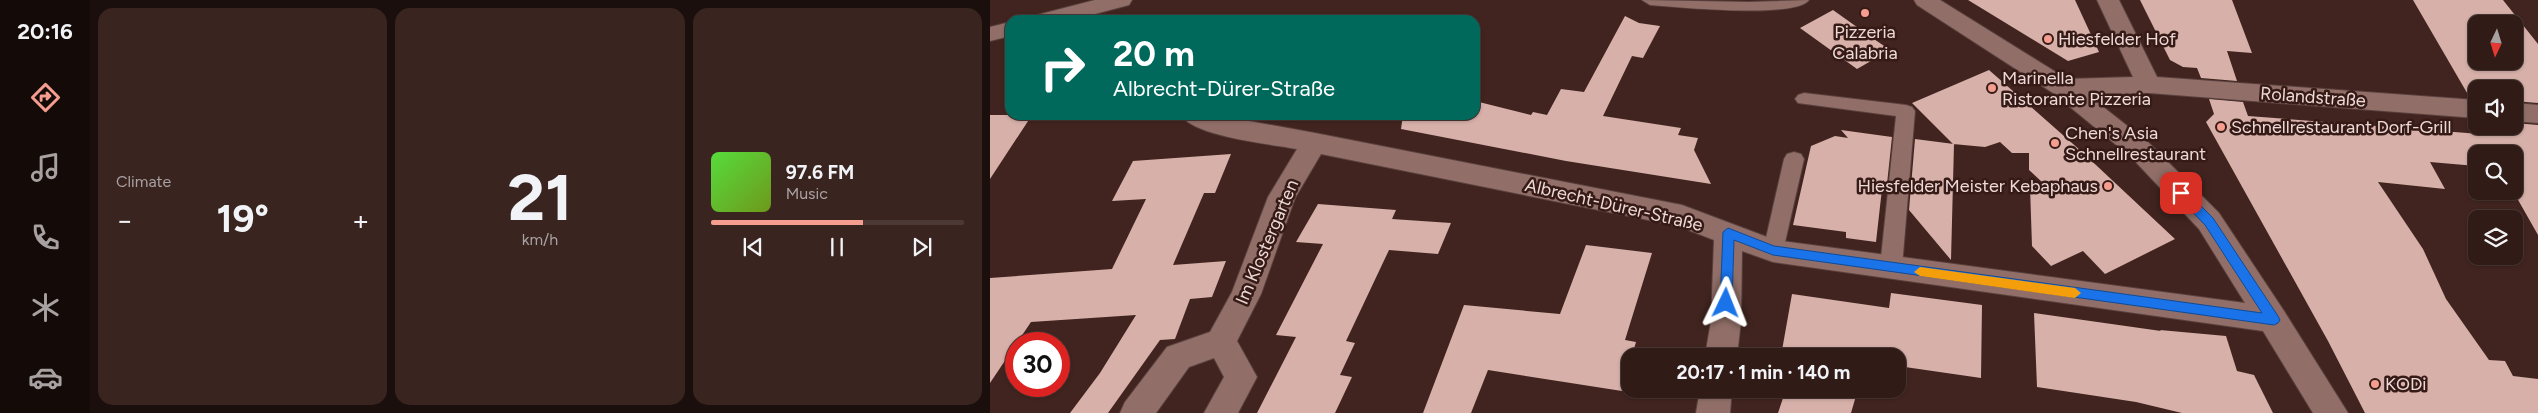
<!DOCTYPE html>
<html lang="en">
<head>
<meta charset="utf-8">
<style>
	body { margin:0; font-family:Figtree,sans-serif; background:#392420; color:#f1f3f6; height:100vh; display:flex; flex-direction:column; font-size:19px; white-space:nowrap }
	* { box-sizing:border-box; margin:0 }
	p { font-size:16px; color:#a8a1a1 }
	.icon { flex:none; width:28px; height:28px; fill:none; stroke:currentColor; stroke-width:2; stroke-linecap:round; stroke-linejoin:round }
	.map { position:relative; flex:1; overflow:hidden }
	.details { display:flex; flex-direction:column; gap:8px; padding:8px; background:#1b0f0d; width:900px }
	.details>* { flex:none }
	.hud { position:absolute; left:15px; top:15px; width:475px; height:105px; border-radius:15px; box-shadow:0 1px 4px #0004,0 0 0 1px #4c3936; background:#00695c; color:#fff; overflow:hidden }
	.needle { width:32px; rotate:184deg }
	.buttons { position:absolute; left:1478px; top:15px; display:grid; gap:10px }
	.buttons a { display:grid; place-items:center; width:55px; height:55px; border-radius:10px; background:#311b17; box-shadow:0 1px 4px #0004,0 0 0 1px #4c3936; font-size:25px }
	.speed { position:absolute; left:15px; top:332px; display:flex; gap:10px; font-size:25px; font-weight:700; text-align:center }
	.speed>* { display:grid; place-content:center; width:65px; height:65px; border-radius:50%; background:#311b17; box-shadow:0 1px 4px #0004,0 0 0 1px #4c3936; line-height:1 }
	.speed .limit { border:8px solid #d22; background:#fff; color:#111 }
	.pin { position:absolute; display:grid; place-items:center; width:42px; height:42px; color:#fff; margin:-21px; border-radius:10px; box-shadow:0 2px 8px #0006 }
	.me { position:absolute; width:55px; margin:-28px; rotate:2deg; stroke-linejoin:round; filter:drop-shadow(0 0 4px #0008) }
	.turn { display:flex; align-items:center; gap:18px; height:105px; padding:0 25px; font-size:22px }
	.turn .icon { width:65px; height:65px; stroke-width:2.5 }
	.turn b { display:block; font-size:35px; line-height:42px }
	.big { font-size:38px; font-weight:700; line-height:1.1 }
	.details .card { flex:1; display:flex; flex-direction:column; justify-content:center; gap:8px; min-width:0; padding:0 18px; border-radius:15px; background:#392420 }
	.details .dial { align-items:center; gap:0 }
	.dial b { font-size:65px; line-height:1 }
	.song { display:flex; align-items:center; gap:15px }
	.cover { width:60px; height:60px; border-radius:8px; background:linear-gradient(135deg,hsl(110 70% 55%),hsl(80 70% 35%)) }
	.played { height:5px; border-radius:2px; background:linear-gradient(90deg,#f59d8e 60%,#4c3936 60%) }
	.keys { display:flex; justify-content:space-around; direction:ltr }
	.heat { display:flex; justify-content:space-between; align-items:center; font-size:28px; direction:ltr }
	.details .tiles { flex:1; display:grid; gap:8px; grid-template-columns:repeat(3,1fr) }
	.trip { position:absolute; left:631px; top:348px; width:285px; height:50px; border-radius:15px; background:#311b17; box-shadow:0 1px 4px #0004,0 0 0 1px #4c3936; font-weight:700; line-height:50px; text-align:center }
	main { display:flex; flex:1; min-height:0 }
	.dock { display:flex; flex-direction:column; width:90px; justify-content:space-around; align-items:center; background:#140b09; color:#a8a1a1 }
	.dock .icon { width:35px; height:35px }
	.dock .on { color:#f59d8e }
	.dock b { font-size:22px; color:#f1f3f6 }
	.map>svg:first-child { display:block }
	.building { fill:#d6b0a9; fill-rule:evenodd }
	.lines { fill:none; stroke-linecap:round; stroke-linejoin:round }
	.service-casing { stroke:#5a413e; stroke-width:2 }
	.minor-casing { stroke:#5a413e; stroke-width:2 }
	.service { fill:#916f68; fill-rule:evenodd }
	.minor { fill:#916f68; fill-rule:evenodd }
	.route { fill:#1a73e8; stroke:#114b97 }
	.slow { fill:#f59e0b }
	.poi-dot { fill:#f59d8e; stroke:#361a16; stroke-width:2 }
	.labels { text-anchor:middle; stroke-width:5; stroke-linejoin:round; paint-order:stroke }
	.poi-label { font-size:18px; fill:#edd9d6; stroke:#361a16; text-anchor:start }
	.street-label { font-size:18px; fill:#edd9d6; stroke:#361a16 }
</style>
</head>
<body>
<main>
<nav class="dock">
<b>20:16</b>
<svg class="icon on" aria-label="directions" viewBox="0 0 24 24"><path d="M12 3l9 9-9 9-9-9zM9 14v-3h6M13 9l2 2-2 2"/></svg>
<svg class="icon" aria-label="music" viewBox="0 0 24 24"><path d="M9 18V5l10-2v13"/><circle cx="6" cy="18" r="3"/><circle cx="16" cy="16" r="3"/></svg>
<svg class="icon" aria-label="phone" viewBox="0 0 24 24"><path d="M5 4h4l2 5-3 2q2 4 5 5l2-3 5 2v4C11 20 4 13 5 4z"/></svg>
<svg class="icon" aria-label="climate" viewBox="0 0 24 24"><path d="M12 3v18M4 7l16 10M4 17L20 7"/></svg>
<svg class="icon" aria-label="car" viewBox="0 0 24 24"><path d="M5 17H2v-5l4-1 3-4h7l3 4 3 1v5h-3M9 17h6M6 11h13"/><circle cx="7" cy="17" r="2"/><circle cx="17" cy="17" r="2"/></svg>
</nav>
<section class="details">
<div class="tiles">
<div class="card"><p>Climate</p>
<div class="heat"><a>−</a><b class="big">19°</b><a>+</a></div>
</div>
<div class="card dial"><b>21</b><p>km/h</p></div>
<div class="card">
<div class="song"><i class="cover"></i><div><b>97.6 FM</b><p>Music</p></div></div>
<div class="played"></div>
<div class="keys"><svg class="icon" aria-label="previous" viewBox="0 0 24 24"><path d="M18 5L8 12l10 7zM5 5v14"/></svg><svg class="icon" aria-label="pause" viewBox="0 0 24 24"><path d="M8 5v14M16 5v14"/></svg><svg class="icon" aria-label="next" viewBox="0 0 24 24"><path d="M6 5l10 7-10 7zM19 5v14"/></svg></div>
</div>
</div>
</section>
<div class="map">
<svg width="1548" height="413" viewBox="0 0 1548 413">
	<rect width="100%" height="100%" fill="#41241f"/>
	<path class="building" d="M978,0H1085L1109,52L1078,61Z
		M1150,0H1242L1262,53L1237,51L1247,81L1211,78L1207,68L1193,67L1180,60Z
		M1423,0H1513L1548,44V103L1524,101V89H1486V98H1480ZM1486,24H1524V61H1486Z
		M843,10L881,37L900,50L867,69L810,28Z
		M635,16L649,23L670,26L653,58L642,56L613,116L691,128L688,135L708,138L704,150L721,184L576,161L411,129L413,115H485V101L541,115L543,112L557,115L571,89L594,92Z
		M999,70L1091,151L1185,239L1115,274L1093,251L1061,266L1042,246L1040,187L1052,182L1039,170V153H1022L1010,142L995,147L963,144L922,103Z
		M1219,99L1253,102L1258,116L1490,134H1501L1496,126H1524V123L1548,125V235L1523,191L1524,154H1486V166L1440,162L1455,189L1388,182L1433,249L1456,299L1499,360L1515,361L1523,376L1548,379V413H1375L1338,341L1216,122L1224,114Z
		M0,115H42L0,179Z
		M851,130L902,137L897,184L893,180L886,242L856,238V232L803,225L821,146L845,136L858,138Z
		M925,139L964,144L961,260L919,210Z
		M241,154L225,193H214L183,265L236,261L222,297L200,299L185,339L170,340L118,413H80L110,373L146,315L41,322L0,383V278L122,269L156,199L122,201L143,161Z
		M328,204L406,210L402,219L461,223L448,254L399,250L356,341L365,343L350,375L362,377L345,413H267L306,337L286,335L333,244L306,242Z
		M596,245L662,253L635,340L646,342L632,391L498,370L481,413H433L474,305L570,314Z
		M901,293L992,305L991,378L908,366V356H791L802,294L899,308Z
		M1044,313L1171,331L1170,330L1236,336L1247,371L1264,375L1283,413H1192L1146,402L1047,387Z
		M785,389H868L861,413H788L795,392Z"/>
	<g class="lines">
		<defs>
			<path id="service" d="M652,0L759,2L819,0C806,19 685,7 660,5Z
				M814,93L916,105L922,107L925,111L912,267L908,273L901,276L894,273L890,267L906,116L808,103L805,99L808,95Z
				M804,152L811,154L814,159L793,251L790,257L783,259L776,257L773,251L794,159L797,154Z"/>
			<path id="minor" d="M105,0H142L139,5L82,20H44L47,15Z
				M924,0H950L1077,79L1143,77L1107,0H1129L1167,77L1486,100V118L1159,93L1098,95L1159,143L1229,213L1294,311L1358,413H1323L1273,331L783,262L752,251L751,321L747,356H715L721,321L724,240L688,226L331,154L305,198L271,294L247,341L267,377L248,413H214L234,377L224,358L199,367L166,413H130L135,402L177,347L220,332L242,292L278,197L307,149C282,144 204,137 191,115H226L325,133L692,205L785,240L1255,303L1209,229L1141,157L1063,93L927,5Z
				M20,22V36L0,41V27Z
				M1524,103L1548,105V123L1524,121Z
				M710,389H742L740,413H706Z"/>
		</defs>
		<use href="#service" class="service-casing"/>
		<use href="#minor" class="minor-casing"/>
		<use href="#service" class="service"/>
		<use href="#minor" class="minor"/>
	</g>
	<path class="route" d="M1191,189L1195,190L1223,218L1288,316L1290,320L1288,323L1284,325L783,255L744,240L742,303L736,308L730,303L733,232L738,228L784,246L1272,313L1215,225L1187,196V190Z"/>
	<path class="slow" d="M930,267L1085,288L1091,293L1085,298L930,276L924,272Z"/>
	<g class="poi-dot">
		<circle cx="875" cy="13" r="5"/>
		<circle cx="1058" cy="39" r="5"/>
		<circle cx="1002" cy="88" r="5"/>
		<circle cx="1231" cy="127" r="5"/>
		<circle cx="1065" cy="143" r="5"/>
		<circle cx="1118" cy="186" r="5"/>
		<circle cx="1385" cy="384" r="5"/>
	</g>
	<g class="labels">
		<g class="poi-label">
			<text x="875" y="38" text-anchor="middle">Pizzeria<tspan x="875" dy="21">Calabria</tspan></text>
			<text x="1068" y="45">Hiesfelder Hof</text>
			<text x="1012" y="84">Marinella<tspan x="1012" dy="21">Ristorante Pizzeria</tspan></text>
			<text x="1241" y="133">Schnellrestaurant Dorf-Grill</text>
			<text x="1075" y="139">Chen's Asia<tspan x="1075" dy="21">Schnellrestaurant</tspan></text>
			<text x="1108" y="192" text-anchor="end">Hiesfelder Meister Kebaphaus</text>
			<text x="1395" y="390">KODi</text>
		</g>
		<g class="street-label">
			<text transform="translate(1323 97) rotate(4)" y="6">Rolandstraße</text>
			<text transform="translate(624 205) rotate(13)" y="6">Albrecht-Dürer-Straße</text>
			<text transform="translate(277 242) rotate(-67)" y="6">Im Klostergarten</text>
		</g>
	</g>
</svg>
<div class="buttons">
<a><svg class="needle" viewBox="-14 -14 28 28"><path d="M0-13l5 13h-10z" fill="#e53935"/><path d="M0 13l5-13h-10z" fill="#a8a1a1"/></svg></a>
<a><svg class="icon" aria-label="sound" viewBox="0 0 24 24"><path d="M4 9h4l5-4v14l-5-4H4zM17 9q2 3 0 6"/></svg></a>
<a><svg class="icon" aria-label="search" viewBox="0 0 24 24"><circle cx="10" cy="10" r="6"/><path d="M15 15l6 6"/></svg></a>
<a><svg class="icon" aria-label="layers" viewBox="0 0 24 24"><path d="M12 4l9 5-9 5-9-5zM3 14l9 5 9-5"/></svg></a>
</div>
<div class="speed"><div class="limit">30</div></div>
<div class="pin" style="left:1191px;top:193px;background:#d93025"><svg class="icon" aria-label="arrive" viewBox="0 0 24 24"><path d="M6 21V4h12l-3 4 3 4H6"/></svg></div>
<svg class="me" style="left:736px;top:303px" viewBox="-20 -20 40 40"><path d="M0-17L14 15 0 8-14 15z" fill="#1a73e8" stroke="#fff" stroke-width="4"/></svg>
<div class="trip">20:17 · 1 min · 140 m</div>
<div class="hud">
<div class="turn"><svg class="icon" aria-label="right" viewBox="0 0 24 24"><path d="M7 20v-9h11M14 6l5 5-5 5"/></svg><div><b>20 m</b>Albrecht-Dürer-Straße</div></div>
</div>
</div>
</main>
</body>
</html>
